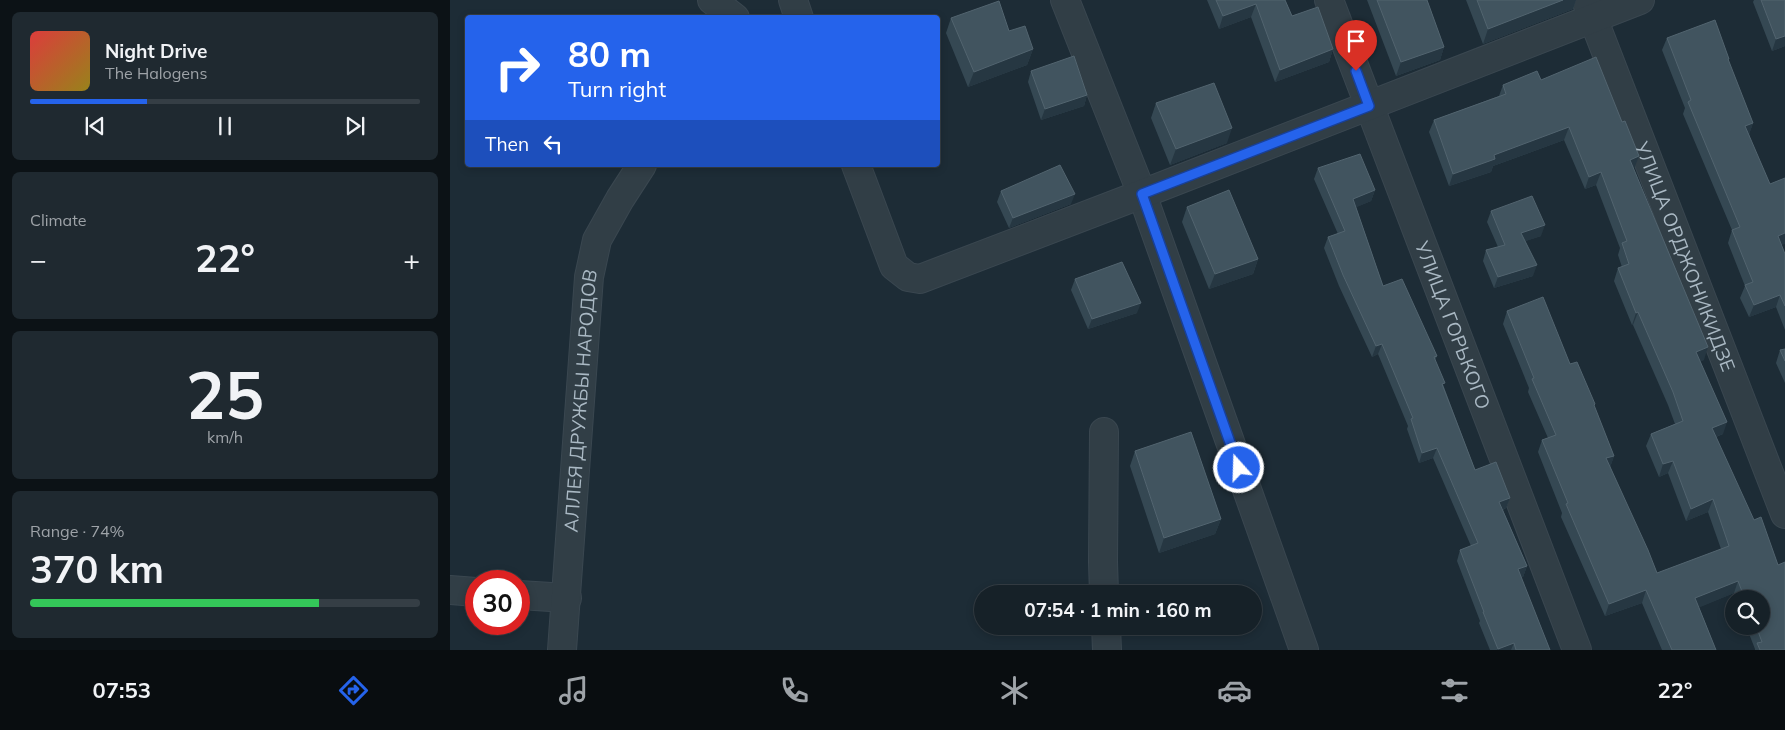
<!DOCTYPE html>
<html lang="en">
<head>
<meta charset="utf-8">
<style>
	body { margin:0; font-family:Mulish,sans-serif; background:#1f2930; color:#f1f3f6; height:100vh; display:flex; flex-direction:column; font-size:19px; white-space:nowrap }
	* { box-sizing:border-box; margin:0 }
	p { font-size:16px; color:#9ea3a8 }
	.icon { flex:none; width:28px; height:28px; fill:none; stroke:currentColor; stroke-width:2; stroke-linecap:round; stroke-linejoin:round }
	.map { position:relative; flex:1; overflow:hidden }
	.side { display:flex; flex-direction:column; gap:12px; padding:12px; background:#0c1216; width:450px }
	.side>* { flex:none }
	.top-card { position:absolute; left:15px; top:15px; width:475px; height:152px; border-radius:5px; box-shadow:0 2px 8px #0003,0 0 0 1px #353e45; background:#2563eb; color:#fff; overflow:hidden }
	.fabs { position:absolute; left:1275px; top:590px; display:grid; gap:10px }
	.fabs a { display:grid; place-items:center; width:45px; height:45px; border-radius:50%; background:#162128; box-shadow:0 2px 8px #0003,0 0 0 1px #353e45; font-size:25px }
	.speed { position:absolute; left:15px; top:570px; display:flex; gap:10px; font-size:25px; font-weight:700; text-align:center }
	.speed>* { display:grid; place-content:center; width:65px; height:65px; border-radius:50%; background:#162128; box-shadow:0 2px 8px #0003,0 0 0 1px #353e45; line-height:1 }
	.speed .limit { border:8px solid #d22; background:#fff; color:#111 }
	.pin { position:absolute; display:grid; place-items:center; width:42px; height:42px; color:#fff; margin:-51px -21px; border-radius:50% 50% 50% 0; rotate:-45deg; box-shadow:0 0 5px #0007 }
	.pin .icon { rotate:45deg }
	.me { position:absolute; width:55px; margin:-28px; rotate:340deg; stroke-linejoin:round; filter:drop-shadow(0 0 4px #0008) }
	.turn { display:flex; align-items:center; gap:18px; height:105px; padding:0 20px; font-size:22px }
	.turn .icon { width:65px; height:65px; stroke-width:2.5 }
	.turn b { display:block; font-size:35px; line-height:42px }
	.then { display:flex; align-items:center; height:48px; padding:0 20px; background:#0003; gap:10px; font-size:19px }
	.big { font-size:38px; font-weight:700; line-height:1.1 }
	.side .tile { flex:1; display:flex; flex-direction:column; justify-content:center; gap:8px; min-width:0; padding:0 18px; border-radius:8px; background:#1f2930 }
	.side .dial { align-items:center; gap:0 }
	.dial b { font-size:65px; line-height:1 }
	.song { display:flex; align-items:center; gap:15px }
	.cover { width:60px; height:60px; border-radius:8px; background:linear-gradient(135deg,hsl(0 70% 55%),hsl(50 70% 35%)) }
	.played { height:5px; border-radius:2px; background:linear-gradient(90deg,#2563eb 30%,#353e45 30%) }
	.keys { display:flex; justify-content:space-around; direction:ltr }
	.heat { display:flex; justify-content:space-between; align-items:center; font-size:28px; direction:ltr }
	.charge { height:8px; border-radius:4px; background:linear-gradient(90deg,#34c759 74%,#353e45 0) }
	.trip { position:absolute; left:524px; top:585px; width:288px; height:50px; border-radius:25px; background:#162128; box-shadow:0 2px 8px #0003,0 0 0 1px #353e45; font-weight:700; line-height:50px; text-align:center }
	.menu { display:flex; height:80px; justify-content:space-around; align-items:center; background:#090d10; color:#9ea3a8 }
	.menu .icon { width:35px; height:35px }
	.menu .selected { color:#2563eb }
	.menu b { font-size:22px; color:#f1f3f6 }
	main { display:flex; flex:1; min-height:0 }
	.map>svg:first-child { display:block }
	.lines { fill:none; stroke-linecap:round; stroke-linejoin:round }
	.minor-casing { stroke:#3a4750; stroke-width:30 }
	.minor { stroke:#313e46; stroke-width:28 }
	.wall { fill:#354853 }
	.shaded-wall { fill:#263742 }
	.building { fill:#41545f; stroke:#52646f }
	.route-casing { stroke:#184099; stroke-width:12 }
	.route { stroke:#2563eb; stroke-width:9 }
	.labels { text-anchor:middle; stroke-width:5; stroke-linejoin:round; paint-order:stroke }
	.street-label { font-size:19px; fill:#aab9c4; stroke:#17232a }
</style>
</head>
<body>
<main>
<section class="side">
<div class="tile">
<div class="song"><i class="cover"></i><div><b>Night Drive</b><p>The Halogens</p></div></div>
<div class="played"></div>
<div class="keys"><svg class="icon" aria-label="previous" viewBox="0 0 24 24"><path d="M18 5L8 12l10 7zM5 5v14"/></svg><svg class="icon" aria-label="pause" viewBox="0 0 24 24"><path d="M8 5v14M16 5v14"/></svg><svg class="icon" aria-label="next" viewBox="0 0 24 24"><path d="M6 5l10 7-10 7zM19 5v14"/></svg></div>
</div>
<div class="tile"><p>Climate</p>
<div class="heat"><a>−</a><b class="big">22°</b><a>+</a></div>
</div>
<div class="tile dial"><b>25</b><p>km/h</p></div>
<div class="tile"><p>Range · 74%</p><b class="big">370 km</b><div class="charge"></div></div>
</section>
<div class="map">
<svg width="1335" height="650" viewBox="0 0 1335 650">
	<rect width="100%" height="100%" fill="#1d2c36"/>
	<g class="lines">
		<defs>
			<g id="minor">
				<path d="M262,0L285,18"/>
				<path d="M343,0L349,18"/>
				<path d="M615,0L692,194L854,650"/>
				<path id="s1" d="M879,0L1127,650"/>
				<path id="s2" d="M1136,0L1335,514"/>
				<path d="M406,165L444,266L458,277L470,279L692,194L1190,0"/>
				<path d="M654,432L653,562L654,594"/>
				<path d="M0,590L26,592"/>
				<path d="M69,595L117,598"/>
				<path d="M656,626L657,650"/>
				<path id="s3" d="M112,650L139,277L147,240L170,199L192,165"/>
			</g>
		</defs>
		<use href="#minor" class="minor-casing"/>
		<use href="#minor" class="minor"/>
	</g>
	<path class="wall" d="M757,0H835L842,16L883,49L879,62L825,82L801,17L769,29Z
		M917,0H977L994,47L990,60L946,76Z
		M1016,0H1126L1123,9L1033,44Z
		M1304,0H1335V46L1322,51L1303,2Z
		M501,18L559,31L583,49L577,65L518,87L496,33Z
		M1217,38L1279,59L1278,61L1303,123L1299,134L1331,245L1335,254V330L1326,307L1299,317L1290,298L1295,286L1278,243L1282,230L1233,114L1235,108L1212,50Z
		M581,71L637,95L634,106L591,120L578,82Z
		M1091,80L1172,122L1189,156L1183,169L1254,360L1250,361L1273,434L1266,437L1335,650H1305V649L1296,626H1311V599H1286L1284,593L1249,607L1266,650H1212L1192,603L1155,616L1111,517L1112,513L1088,452L1092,440L1098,438L1078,392L1079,388L1053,324L1057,311L1120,364L1144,406L1164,456L1160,467L1207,573L1271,549L1258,512L1236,521L1218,473L1209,477L1196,446L1201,434L1225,424L1218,405L1183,325H1182L1164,281L1168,268L1172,267L1168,255L1170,248L1146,185L1135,189L1114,140L1043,166L1041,172L999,186L979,132L984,120L1049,96L1053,85Z
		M706,103L777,143L720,165L701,118Z
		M868,168L925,190L921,201L906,207L933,286L987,356L985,360L994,387L1025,470L1060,498L1056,508L1053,510L1077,566L1073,577H1071L1100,650H1040L1029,623L1030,621L1007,561L1010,550L1021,546L983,458L969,463L957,429L958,426L928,354L922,357L889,286L874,248L878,237L888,234L864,179Z
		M551,191L621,204L559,228L547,202Z
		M737,207L808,259L803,274L759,289L732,222Z
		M1041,211L1091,236L1075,241L1083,276L1044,288L1033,261L1036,250L1048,247L1037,222Z
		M625,279L687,313L638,329L621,290Z
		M1335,349V383L1326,363L1330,350Z
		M685,451L771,519L765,534L709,553L680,466Z"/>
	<path class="shaded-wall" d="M1113,0H1126L1123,9L1033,44L1038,29Z
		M806,4L801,17L769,29L773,16Z
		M1335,36V46L1322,51L1326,39Z
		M994,47L990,60L946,76L951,62Z
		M583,49L577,65L518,87L524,72Z
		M883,49L879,62L825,82L830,70Z
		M637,95L634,106L591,120L595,109Z
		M1303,123L1299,135L1295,126Z
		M1119,127L1114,140L1043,166L1041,172L999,186L1003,174L1044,155Z
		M782,128L777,143L720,165L726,149Z
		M1189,156L1184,169L1175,173L1180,160Z
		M1151,172L1146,185L1135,189L1139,177Z
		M925,190L921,201L900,210L903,199Z
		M625,194L621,204L559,228L563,218Z
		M1095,225L1091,236L1067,244L1071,233Z
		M1335,233V244L1323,248L1328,236Z
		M808,259L803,274L759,289L765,274Z
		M1087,265L1083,276L1044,288L1048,277Z
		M1330,295L1326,307L1299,317L1304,305Z
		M691,303L687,313L638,329L642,319Z
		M1188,312L1183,325H1182L1186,313Z
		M932,344L928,354L922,357L926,346Z
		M1258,347L1254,360L1242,364L1246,352Z
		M1277,422L1273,434L1257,440L1262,428Z
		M987,448L983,458L969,463L972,453Z
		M1164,456L1160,468L1156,458Z
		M1223,461L1218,473L1209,477L1213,464Z
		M1060,498L1056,508L1045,513L1049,502Z
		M1263,499L1258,512L1236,521L1241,509Z
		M771,519L765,534L709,553L714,538Z
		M1077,566L1073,577L1064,580L1068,569Z
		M1288,581L1284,593L1241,611L1245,598Z
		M1196,590L1192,603L1155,616L1159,604Z
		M1064,643L1061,650H1047L1048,649Z"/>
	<path class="building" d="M766,0H835L842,16L868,7L883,49L830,70L806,4L773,16Z
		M927,0H977L994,47L951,62Z
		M1027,0H1113L1038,29Z
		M1311,0H1335V36L1326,39Z
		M549,1L559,31L575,26L583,49L524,72L501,18Z
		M1265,20L1279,59H1278L1303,123L1295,126L1320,184L1335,178V233L1328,236L1335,254V306L1330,295L1304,305L1295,285L1303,282L1282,230L1290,227L1238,102L1241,100L1217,38Z
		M624,56L637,95L595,109L581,71Z
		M1146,57L1172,122L1175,121L1189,156L1180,160L1258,347L1246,352L1277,422L1262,428L1304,520L1311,517L1328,565L1335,562V650H1310L1307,643L1312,642L1306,626H1311V599H1295L1288,581L1245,598L1266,650H1222L1196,590L1159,604L1116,504L1118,503L1092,440L1106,435L1082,379L1084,378L1057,311L1093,297L1120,364L1127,362L1145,404L1144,405L1164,456L1156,458L1198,550L1207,573L1279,546L1263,499L1241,509L1223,461L1213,464L1201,434L1233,421L1223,392L1188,312L1186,313L1168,268L1179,264L1172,243L1177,241L1151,172L1139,177L1119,127L1044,155L1045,159L1003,174L984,120L1056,94L1053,85L1087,71L1091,80Z
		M764,83L782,128L726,149L706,103Z
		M910,154L925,190L903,199L933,286L952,279L987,356L984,357L995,383L992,384L1025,470L1046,462L1060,498L1049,502L1077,566L1068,569L1100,650H1066L1064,643L1048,649L1033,612H1034L1010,550L1028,543L987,448L972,453L961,419L963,418L932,344L926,346L893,275L878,237L895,231L868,168Z
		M610,165L625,194L563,218L551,191Z
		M779,190L808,259L765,274L737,207Z
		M1082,196L1095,225L1071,233L1087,265L1048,277L1036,250L1055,245L1041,211Z
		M672,262L691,303L642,319L625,279Z
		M1335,349V361L1330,350Z
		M741,432L771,519L714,538L685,451Z"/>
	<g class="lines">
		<defs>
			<path id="route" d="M789,468L692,194L919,106L906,71"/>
		</defs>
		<use href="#route" class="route-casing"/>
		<use href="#route" class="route"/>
	</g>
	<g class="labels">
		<g class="street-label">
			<text dy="7" stroke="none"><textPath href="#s2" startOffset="275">УЛИЦА ОРДЖОНИКИДЗЕ</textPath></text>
			<text dy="7" stroke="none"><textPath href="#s1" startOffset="348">УЛИЦА ГОРЬКОГО</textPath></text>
			<text dy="7" stroke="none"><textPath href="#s3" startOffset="250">АЛЛЕЯ ДРУЖБЫ НАРОДОВ</textPath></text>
		</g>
	</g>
</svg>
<div class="fabs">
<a><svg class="icon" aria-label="search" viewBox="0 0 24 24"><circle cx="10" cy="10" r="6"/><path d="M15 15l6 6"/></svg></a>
</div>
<div class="speed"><div class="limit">30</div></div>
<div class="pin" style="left:906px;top:71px;background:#d93025"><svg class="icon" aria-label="arrive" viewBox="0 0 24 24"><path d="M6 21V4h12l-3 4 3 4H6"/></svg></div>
<svg class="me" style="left:789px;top:468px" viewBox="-20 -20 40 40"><circle r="17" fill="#2563eb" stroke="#fff" stroke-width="3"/><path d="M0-11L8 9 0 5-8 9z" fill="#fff"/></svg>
<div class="trip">07:54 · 1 min · 160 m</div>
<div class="top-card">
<div class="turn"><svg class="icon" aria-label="right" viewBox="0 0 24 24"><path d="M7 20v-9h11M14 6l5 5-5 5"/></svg><div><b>80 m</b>Turn right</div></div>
<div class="then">Then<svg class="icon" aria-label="left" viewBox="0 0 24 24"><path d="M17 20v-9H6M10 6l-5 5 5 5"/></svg></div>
</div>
</div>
</main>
<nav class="menu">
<b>07:53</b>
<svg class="icon selected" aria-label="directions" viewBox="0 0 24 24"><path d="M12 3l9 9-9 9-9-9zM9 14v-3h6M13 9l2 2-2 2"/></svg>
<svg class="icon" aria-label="music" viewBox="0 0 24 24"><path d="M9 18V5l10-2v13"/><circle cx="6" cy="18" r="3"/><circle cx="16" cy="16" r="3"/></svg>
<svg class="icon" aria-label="phone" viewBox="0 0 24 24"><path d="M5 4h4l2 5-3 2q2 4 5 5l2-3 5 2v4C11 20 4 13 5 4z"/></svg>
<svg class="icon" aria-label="climate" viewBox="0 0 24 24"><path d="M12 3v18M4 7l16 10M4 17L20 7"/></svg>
<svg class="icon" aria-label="car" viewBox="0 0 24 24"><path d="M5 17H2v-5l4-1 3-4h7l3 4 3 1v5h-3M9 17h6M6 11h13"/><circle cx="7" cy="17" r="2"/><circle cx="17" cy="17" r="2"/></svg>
<svg class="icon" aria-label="filters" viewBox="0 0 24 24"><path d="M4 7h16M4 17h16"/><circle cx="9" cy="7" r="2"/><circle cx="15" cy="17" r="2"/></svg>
<b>22°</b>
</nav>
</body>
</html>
